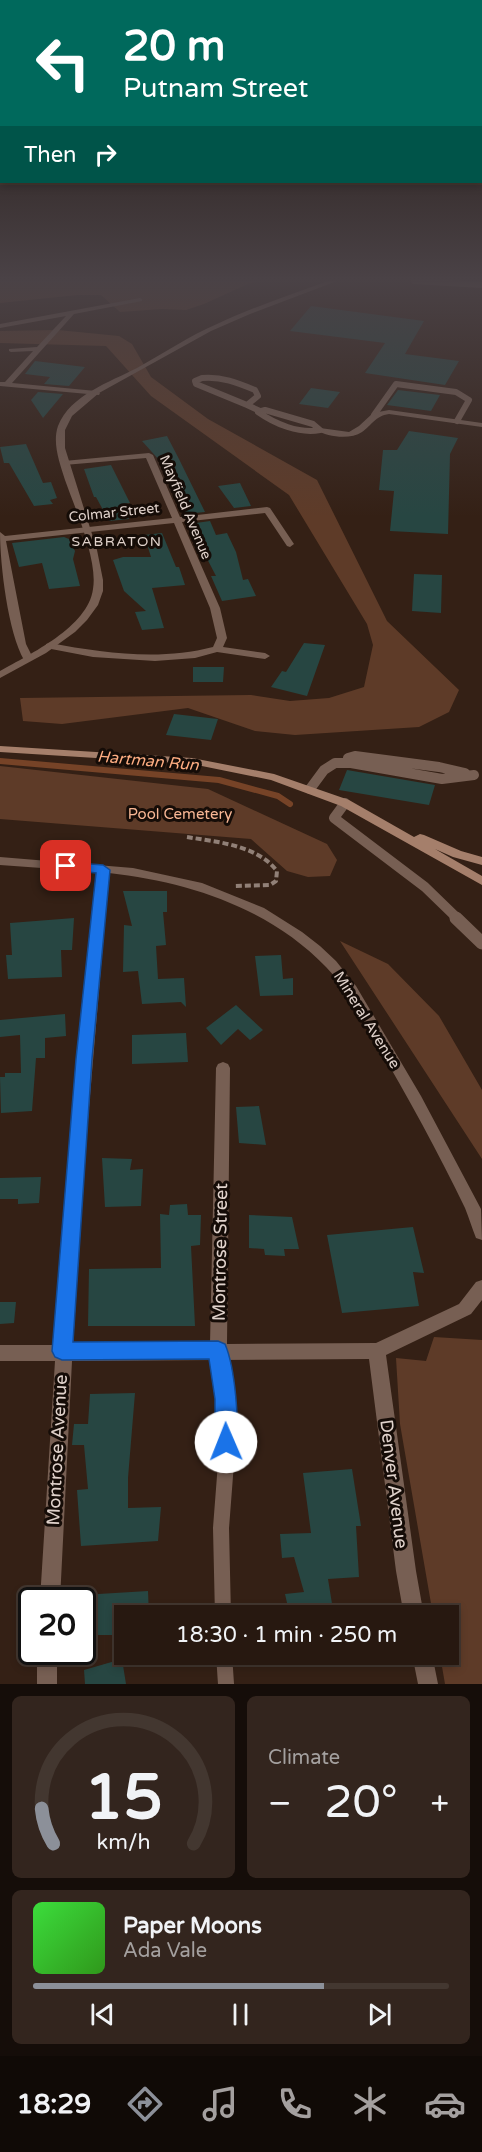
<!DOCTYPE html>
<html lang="en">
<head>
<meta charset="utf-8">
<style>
	body { margin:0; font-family:"Varela Round",sans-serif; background:#33251e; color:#f1f3f6; height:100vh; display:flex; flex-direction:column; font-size:22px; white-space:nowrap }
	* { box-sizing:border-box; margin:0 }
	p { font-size:20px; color:#a4a09f }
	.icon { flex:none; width:33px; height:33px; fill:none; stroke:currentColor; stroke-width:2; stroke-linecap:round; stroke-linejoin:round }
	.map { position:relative; height:1684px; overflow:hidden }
	.side { display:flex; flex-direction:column; gap:12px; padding:12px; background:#150d09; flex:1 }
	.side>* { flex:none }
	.banner { position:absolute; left:0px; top:0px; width:483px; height:183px; box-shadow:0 3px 9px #0003,0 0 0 2px #433730; background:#00695c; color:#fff; overflow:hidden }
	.speed { position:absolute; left:18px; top:1587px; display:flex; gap:12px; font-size:30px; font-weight:700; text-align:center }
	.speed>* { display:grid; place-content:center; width:78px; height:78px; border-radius:50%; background:#271810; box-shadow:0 3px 9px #0003,0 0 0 2px #433730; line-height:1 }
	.speed .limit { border:3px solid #111; border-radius:9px; background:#fff; color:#111 }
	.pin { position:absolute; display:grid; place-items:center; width:51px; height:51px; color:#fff; margin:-26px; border-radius:12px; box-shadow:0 3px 9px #0006 }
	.me { position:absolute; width:66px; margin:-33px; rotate:359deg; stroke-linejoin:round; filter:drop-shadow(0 0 4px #0008) }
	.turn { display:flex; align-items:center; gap:21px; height:126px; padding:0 24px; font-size:27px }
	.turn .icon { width:78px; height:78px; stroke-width:2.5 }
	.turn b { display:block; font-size:42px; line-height:51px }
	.then { display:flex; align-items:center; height:57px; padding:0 24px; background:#0003; gap:12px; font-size:22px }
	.big { font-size:45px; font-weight:600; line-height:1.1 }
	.side .tile { flex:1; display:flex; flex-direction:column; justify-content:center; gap:9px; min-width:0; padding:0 21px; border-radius:9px; background:#33251e }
	.side .dial { align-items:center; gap:0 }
	.dial svg { height:156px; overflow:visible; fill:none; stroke:#433730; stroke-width:7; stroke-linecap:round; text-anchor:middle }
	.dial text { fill:#f1f3f6; stroke:none }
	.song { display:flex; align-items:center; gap:18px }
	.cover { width:72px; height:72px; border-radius:9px; background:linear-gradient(135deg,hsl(120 70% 55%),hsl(110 70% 35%)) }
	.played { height:6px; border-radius:3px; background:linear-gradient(90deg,#8c9099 70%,#433730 70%) }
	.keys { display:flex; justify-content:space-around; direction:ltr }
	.heat { display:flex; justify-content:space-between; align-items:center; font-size:33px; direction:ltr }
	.side .tiles { flex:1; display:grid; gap:12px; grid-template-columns:1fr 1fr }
	.tile:last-child { grid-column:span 2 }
	.trip { position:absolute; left:114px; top:1605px; width:345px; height:60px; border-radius:0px; background:#271810; box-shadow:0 3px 9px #0003,0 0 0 2px #433730; font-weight:600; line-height:60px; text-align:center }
	.menu { display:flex; height:96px; justify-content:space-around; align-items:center; background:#100a06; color:#a4a09f }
	.menu .icon { width:42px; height:42px }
	.menu .current { color:#8c9099 }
	.menu b { font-size:27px; color:#f1f3f6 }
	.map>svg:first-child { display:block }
	.green { fill:#5e3b28 }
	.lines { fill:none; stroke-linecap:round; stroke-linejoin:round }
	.stream { stroke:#764327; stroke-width:6 }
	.building { fill:#274642 }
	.path { stroke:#918077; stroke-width:4; stroke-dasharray:6 3; stroke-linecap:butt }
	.service-far3 { stroke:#775f53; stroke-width:6 }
	.service-far2 { stroke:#775f53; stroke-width:10 }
	.service-far1 { stroke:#775f53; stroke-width:13 }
	.service { stroke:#775f53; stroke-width:16 }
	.minor { fill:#775f53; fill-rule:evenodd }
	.tertiary { fill:#775f53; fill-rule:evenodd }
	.secondary { fill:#a57f6b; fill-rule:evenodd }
	.route { fill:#1a73e8; stroke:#114b97; stroke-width:1.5 }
	.labels { text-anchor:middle; stroke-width:6; stroke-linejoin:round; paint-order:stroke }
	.far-street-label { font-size:14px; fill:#e0d2cb; stroke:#150c07 }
	.far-neighbourhood-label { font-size:14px; letter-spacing:1.5px; fill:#e0d2cb; stroke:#150c07 }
	.park-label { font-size:15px; fill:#f8b694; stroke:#150c07 }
	.street-label { font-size:15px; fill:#e0d2cb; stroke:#150c07 }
	.water-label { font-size:16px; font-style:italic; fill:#fead82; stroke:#150c07 }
	.near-street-label { font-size:18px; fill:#e0d2cb; stroke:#150c07 }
</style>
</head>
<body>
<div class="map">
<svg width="482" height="1684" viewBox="0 0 482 1684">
	<rect width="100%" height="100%" fill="#342015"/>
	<path class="green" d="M0,281H263L250,283L204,304L186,310L162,309L120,312L101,295H78L0,303Z
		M58,330L119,336L132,344L151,377L208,419L317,480L387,621L459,690L449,712L419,727L295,735L255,731L188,708L62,724L23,721L20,698L251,695L290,701L329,698L364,687L373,645L367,624L289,495L151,396L106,346L0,343V331Z
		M0,766L208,789L327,844L337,860L330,876L308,877L287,871L251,839L0,819Z
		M340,941L388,964L439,1016L482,1090V1159Z
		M434,1337L482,1340V1684H445L440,1655L448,1654V1616L433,1615L400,1424L396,1358L426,1361Z"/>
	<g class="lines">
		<path class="stream" d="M0,761L219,780L278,796L290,804"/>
	</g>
	<path class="building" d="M311,306L424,321L405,354L459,361L445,385L365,373L385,343L290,331Z
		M35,361L85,367L69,386L44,384L50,377L25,374Z
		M311,388L340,392L328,408L299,404Z
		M398,390L440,395L431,411L387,405Z
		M38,392L63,394L43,418L31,400Z
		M409,431L458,438L450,454L448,534L390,531L394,491L379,490L383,450H397Z
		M167,436L179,459L205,512L184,514L182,511L184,510L175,496L169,471L142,441Z
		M26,444L43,483L51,482L57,498L50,500L53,504L34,506L9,463H4L0,447Z
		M111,465L130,503L121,504L129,519L109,521L96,497H94L84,469Z
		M240,483L251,506L234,508L218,486Z
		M210,521L216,535L227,533L236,552L243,580L248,579L256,596L222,601L211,576H216L189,524Z
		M162,533L176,567H179L185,585L152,588L164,628L142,630L135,612L146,611L124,591L113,560L123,557H151L144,535Z
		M64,537L69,539L75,551L73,559L80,586L49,589L42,563L19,567L12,543Z
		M414,574L442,575L441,613L412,611Z
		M304,643L325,645L307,696L271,687L282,671L286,672Z
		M193,667H224L223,682H193Z
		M174,714L218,719L211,740L166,735Z
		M347,770L435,785L429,805L339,790Z
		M123,891H167V912H163L166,945L156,946L158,979L184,978L186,1007L181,1002L142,1004L138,971L123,972L124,925L132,926Z
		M74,918L72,950H61L62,977L8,979L6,955H12L10,923Z
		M281,955L283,979L293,978V995L260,996L255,956Z
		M236,1005L263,1030L250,1040L238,1029L221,1045L206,1028Z
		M65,1014L66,1036L45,1038V1058H36L32,1111L1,1113L0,1077H5V1073H21L20,1035L0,1037V1020Z
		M186,1033L188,1062L132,1064V1035Z
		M259,1106L266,1145L239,1143L236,1107Z
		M102,1158L132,1159L130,1170L143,1169L141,1206L105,1207Z
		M41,1177L39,1203L18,1204V1199H0V1178Z
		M187,1204L188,1215H201L200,1245L191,1246L195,1326H88L89,1269L161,1268L160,1214L169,1215L170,1205Z
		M249,1215L292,1217L299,1249H284L285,1256L265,1255L264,1249L249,1248Z
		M413,1227L424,1273L413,1272L419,1306L342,1313L327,1235Z
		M0,1302H16L14,1323L0,1324Z
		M135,1393L128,1478V1508L161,1507L158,1541L81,1546L77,1490L88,1489L84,1445H72L74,1424H88L90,1394Z
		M352,1469L361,1526H356L359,1577L328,1579L334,1616H290L285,1594L304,1592L294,1557L282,1558L280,1534L311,1533L303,1473Z
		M148,1591L149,1616H124V1635H83L82,1595Z
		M122,1659L126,1684H85L84,1670Z"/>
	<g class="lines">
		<path class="path" d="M187,837C217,842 257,845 277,871L276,881L270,885L235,886"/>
		<path class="service-far3" d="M414,281L482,285
			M202,378C221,376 238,383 255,390L258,396L247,405L196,384L195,381Z
			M247,405L260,411
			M265,410L313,424L320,430C299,434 275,424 258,412Z
			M374,415L396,384L456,392L469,400L457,421"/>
		<path class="service-far2" d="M348,758L355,756L439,767L465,773
			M310,789L324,770L335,763H351L442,779L474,775
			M345,803L334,818L425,887L458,919"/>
		<path class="service-far1" d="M456,918L482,943"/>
		<path class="service" d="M218,1350L225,1399L226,1463L221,1528L223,1616
			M224,1654L226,1684"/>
		<path class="minor" d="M140,298L142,299V301L74,314L12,383L96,391L100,393L99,395L0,386V382H5L33,351L11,352L9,351V349L37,347L66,316L0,328V324Z
			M389,410L482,423V427L389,414C375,416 372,425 362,432C350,440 328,437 316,430L320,428L349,432L359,426L373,413Z
			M149,453L153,455L180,517L267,507L270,508L294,544L290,547L287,546L265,513L182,522L220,608L227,638L223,647L265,653L270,656L265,659L217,652L195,658L155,661L93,657L46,648V644L50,643C103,653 160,661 213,647L217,638L210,608L174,523L6,541L26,644L33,658L28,661L24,660C8,633 0,565 0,532L5,536L172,518L146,458L64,465L60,463L64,461Z
			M0,857L133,868L202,883L264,908L302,932L320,946L336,961L356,986L421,1096L481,1209L482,1240L476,1238C472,1228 469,1218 465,1208C438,1152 408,1097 376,1043C361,1017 347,989 326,967C269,908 189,882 109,873L86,1143L73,1345L210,1344L216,1068L218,1064L223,1062L228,1064L230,1068L227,1344L376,1343L459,1304L476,1282L482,1280V1300L471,1314L386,1355L416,1571L424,1616H404L396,1571L369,1359L72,1361L60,1600H40L55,1361H0V1345H56L71,1143L97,872L0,865Z
			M37,1652H57V1684H37Z
			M412,1654H432L438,1684H418Z"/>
		<path class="tertiary" d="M328,281H337L250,314L211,331L99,393L72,416L65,430V448L97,550L103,580V591L98,605L87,620L75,632L46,653L0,678V671C30,654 88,627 93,589C98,560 75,508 65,480C60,464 52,443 58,426C70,395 110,382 137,368C164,353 189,336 217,324C253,307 290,295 328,281Z"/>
		<path class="secondary" d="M0,746L192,758L274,774L349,800L414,837L420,834L424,835L461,851L482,857V865L453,857L435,849L482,876V885L341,806L271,780L192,764L0,752Z"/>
	</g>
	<linearGradient id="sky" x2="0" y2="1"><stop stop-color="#1d120c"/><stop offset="0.54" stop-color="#4a4246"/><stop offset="1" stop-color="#4a4246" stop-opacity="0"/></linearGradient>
	<rect width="482" height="517" fill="url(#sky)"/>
	<path class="route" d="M66,862L103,865L110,870L92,1059L73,1342L218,1341L225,1344C234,1365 242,1428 233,1449L226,1452L218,1449L215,1442V1399L209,1359L62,1360L55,1357L52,1351L76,1059L96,873L61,869L59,866Z"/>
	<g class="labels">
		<g class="far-street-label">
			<text transform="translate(186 507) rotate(67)" y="5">Mayfield Avenue</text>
			<text transform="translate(114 512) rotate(-6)" y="5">Colmar Street</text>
		</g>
		<g class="far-neighbourhood-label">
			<text x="117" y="546">SABRATON</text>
		</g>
		<g class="park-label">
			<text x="180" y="819">Pool Cemetery</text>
		</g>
		<g class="street-label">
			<text transform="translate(367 1020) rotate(58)" y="5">Mineral Avenue</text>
		</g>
		<g class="water-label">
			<text transform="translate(148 760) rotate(5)" y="6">Hartman Run</text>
		</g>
		<g class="near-street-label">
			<text transform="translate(220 1252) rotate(-89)" y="6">Montrose Street</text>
			<text transform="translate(57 1450) rotate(-87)" y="6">Montrose Avenue</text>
			<text transform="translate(394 1484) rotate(83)" y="6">Denver Avenue</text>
		</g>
	</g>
</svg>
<div class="speed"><div class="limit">20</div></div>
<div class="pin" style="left:66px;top:866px;background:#d93025"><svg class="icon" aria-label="arrive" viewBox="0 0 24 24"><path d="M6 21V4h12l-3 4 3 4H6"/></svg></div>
<svg class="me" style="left:226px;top:1442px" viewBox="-20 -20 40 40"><circle r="19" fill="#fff"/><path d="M0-13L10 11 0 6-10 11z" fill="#1a73e8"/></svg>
<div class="trip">18:30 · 1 min · 250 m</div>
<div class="banner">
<div class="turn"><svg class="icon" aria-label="left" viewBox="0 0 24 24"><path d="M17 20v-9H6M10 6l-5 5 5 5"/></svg><div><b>20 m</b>Putnam Street</div></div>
<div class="then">Then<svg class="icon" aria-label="right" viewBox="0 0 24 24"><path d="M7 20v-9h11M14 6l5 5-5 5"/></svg></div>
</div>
</div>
<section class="side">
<div class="tiles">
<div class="tile dial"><svg viewBox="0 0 100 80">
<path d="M14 69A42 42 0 1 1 86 69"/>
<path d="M14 69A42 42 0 0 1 8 51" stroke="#8c9099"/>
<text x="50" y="56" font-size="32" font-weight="700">15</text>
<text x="50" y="72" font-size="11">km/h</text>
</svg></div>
<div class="tile"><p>Climate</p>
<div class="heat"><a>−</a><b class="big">20°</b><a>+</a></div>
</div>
<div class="tile">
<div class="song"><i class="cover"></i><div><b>Paper Moons</b><p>Ada Vale</p></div></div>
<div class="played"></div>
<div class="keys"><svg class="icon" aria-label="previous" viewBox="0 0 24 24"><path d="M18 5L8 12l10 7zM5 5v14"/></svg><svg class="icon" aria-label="pause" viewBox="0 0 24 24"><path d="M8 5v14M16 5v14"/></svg><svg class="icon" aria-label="next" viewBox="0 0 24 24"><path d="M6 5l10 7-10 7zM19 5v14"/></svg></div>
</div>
</div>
</section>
<nav class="menu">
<b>18:29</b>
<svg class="icon current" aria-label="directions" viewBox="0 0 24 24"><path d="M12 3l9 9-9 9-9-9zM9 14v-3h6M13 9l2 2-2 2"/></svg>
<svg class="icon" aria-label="music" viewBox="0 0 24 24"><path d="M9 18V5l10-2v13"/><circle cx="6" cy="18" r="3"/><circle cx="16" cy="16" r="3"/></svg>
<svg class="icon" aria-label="phone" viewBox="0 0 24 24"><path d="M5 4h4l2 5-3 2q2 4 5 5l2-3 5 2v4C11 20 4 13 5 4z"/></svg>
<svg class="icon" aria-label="climate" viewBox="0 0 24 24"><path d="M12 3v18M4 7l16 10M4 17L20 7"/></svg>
<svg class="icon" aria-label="car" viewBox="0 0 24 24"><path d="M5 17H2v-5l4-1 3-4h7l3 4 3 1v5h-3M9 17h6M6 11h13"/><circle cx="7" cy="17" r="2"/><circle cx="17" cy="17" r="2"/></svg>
</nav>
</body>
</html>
